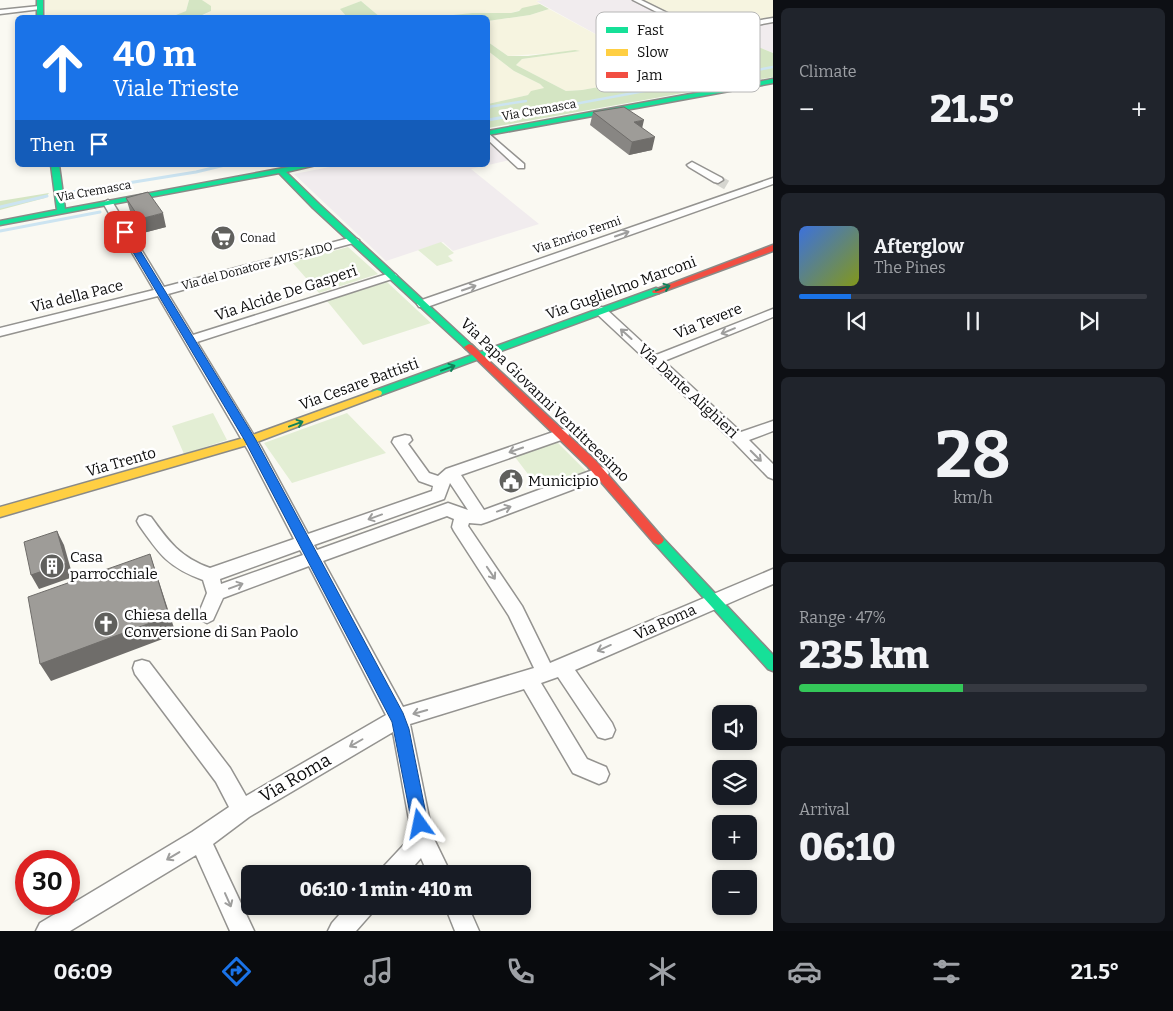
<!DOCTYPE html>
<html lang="en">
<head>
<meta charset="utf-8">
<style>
	body { margin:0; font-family:Bitter,serif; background:#20242c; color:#f1f3f6; height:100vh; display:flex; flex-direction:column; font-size:19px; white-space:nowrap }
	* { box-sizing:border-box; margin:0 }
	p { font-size:16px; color:#9ea1a6 }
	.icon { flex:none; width:28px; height:28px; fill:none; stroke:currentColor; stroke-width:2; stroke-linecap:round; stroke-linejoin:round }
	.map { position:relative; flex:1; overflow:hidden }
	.drawer { display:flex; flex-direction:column; gap:8px; padding:8px; background:#0d0f14; width:400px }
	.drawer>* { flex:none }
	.top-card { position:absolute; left:15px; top:15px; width:475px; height:152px; border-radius:8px; box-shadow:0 2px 8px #0003; background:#1a73e8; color:#fff; overflow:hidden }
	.buttons { position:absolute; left:712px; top:705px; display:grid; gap:10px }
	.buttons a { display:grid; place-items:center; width:45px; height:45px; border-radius:8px; background:#171b24; box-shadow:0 2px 8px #0003; font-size:25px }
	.speed { position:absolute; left:15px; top:850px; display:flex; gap:10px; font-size:25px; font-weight:700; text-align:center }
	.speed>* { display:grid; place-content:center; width:65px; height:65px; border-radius:50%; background:#171b24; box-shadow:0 2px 8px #0003; line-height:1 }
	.speed .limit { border:8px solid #d22; background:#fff; color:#111 }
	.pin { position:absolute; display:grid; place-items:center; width:42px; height:42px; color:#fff; margin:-21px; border-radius:10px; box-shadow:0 2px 8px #0006 }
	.me { position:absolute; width:55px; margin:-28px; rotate:348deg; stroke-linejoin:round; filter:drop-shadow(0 0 4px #0008) }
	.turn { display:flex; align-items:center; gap:18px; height:105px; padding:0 15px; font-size:22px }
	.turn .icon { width:65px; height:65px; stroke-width:2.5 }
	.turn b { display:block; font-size:35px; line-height:42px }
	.then { display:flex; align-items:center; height:48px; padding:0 15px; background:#0003; gap:10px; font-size:19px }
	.big { font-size:38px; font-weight:800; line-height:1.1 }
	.drawer .card { flex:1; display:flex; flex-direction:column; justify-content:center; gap:8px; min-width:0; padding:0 18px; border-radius:8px; background:#20242c }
	.drawer .dial { align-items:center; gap:0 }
	.dial b { font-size:65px; line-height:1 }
	.song { display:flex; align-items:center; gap:15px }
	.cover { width:60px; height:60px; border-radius:8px; background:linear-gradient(135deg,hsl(220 70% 55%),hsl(70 70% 35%)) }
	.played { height:5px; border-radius:2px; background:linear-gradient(90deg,#1a73e8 15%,#363941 15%) }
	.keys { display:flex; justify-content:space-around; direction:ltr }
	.heat { display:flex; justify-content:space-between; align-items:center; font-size:28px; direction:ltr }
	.charge { height:8px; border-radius:4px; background:linear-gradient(90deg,#34c759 47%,#363941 0) }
	.trip { position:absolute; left:241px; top:865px; width:290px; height:50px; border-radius:8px; background:#171b24; box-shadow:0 2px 8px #0003; font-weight:800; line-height:50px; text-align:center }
	.menu { display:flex; height:80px; justify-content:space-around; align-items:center; background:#090b0e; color:#9ea1a6 }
	.menu .icon { width:35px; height:35px }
	.menu .selected { color:#1a73e8 }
	.menu b { font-size:22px; color:#f1f3f6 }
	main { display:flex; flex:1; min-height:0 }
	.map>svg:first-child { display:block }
	.industrial { fill:#f1ecee }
	.farmland { fill:#f6f4e0 }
	.green { fill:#e3eed4 }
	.forest { fill:#d4e5c3 }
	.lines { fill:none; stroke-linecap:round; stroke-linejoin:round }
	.stream-far1 { stroke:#cce4f1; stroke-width:2.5 }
	.stream { stroke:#cce4f1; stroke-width:3 }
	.street-tunnel { stroke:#d6d6d0; stroke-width:10; stroke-dasharray:10 5; stroke-linecap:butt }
	.street-casing { stroke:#949390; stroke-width:3 }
	.fast-casing { stroke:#8a8a87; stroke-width:3 }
	.slow-casing { stroke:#8a8a87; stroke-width:3 }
	.jam-casing { stroke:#8a8a87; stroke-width:3 }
	.street { fill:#fefefd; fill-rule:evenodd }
	.fast { fill:#16e098; fill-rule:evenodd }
	.slow { fill:#ffcf43; fill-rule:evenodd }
	.jam { fill:#f24e42; fill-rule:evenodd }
	.wall { fill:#888683 }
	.shaded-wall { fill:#6f6d6a }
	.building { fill:#9e9c98; stroke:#6f6d6a }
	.oneway { stroke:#9e9e9d }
	.oneway2 { stroke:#128159 }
	.route { fill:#1a73e8; stroke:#114b97 }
	.labels { text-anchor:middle; stroke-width:5; stroke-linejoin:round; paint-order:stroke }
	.far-street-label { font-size:12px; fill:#0d0d0d; stroke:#fff }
	.far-poi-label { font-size:12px; fill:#0d0d0d; stroke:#fff; text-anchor:start }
	.street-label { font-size:15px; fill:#0d0d0d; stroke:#fff }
	.poi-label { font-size:15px; fill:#0d0d0d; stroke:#fff; text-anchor:start }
	.near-street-label { font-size:18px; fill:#0d0d0d; stroke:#fff }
	.key { fill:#fff; stroke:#b6b6b6; stroke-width:1 }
	.key-label { font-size:14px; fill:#0d0d0d }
</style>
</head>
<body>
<main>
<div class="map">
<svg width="773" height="931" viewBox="0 0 773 931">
	<rect width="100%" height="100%" fill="#faf9f2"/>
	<path class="industrial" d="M542,0H639L773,19V53L726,34L709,36L706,39L682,38L619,47L536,1Z
		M488,140L510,160L488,165Z
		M340,165H486L471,169L539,224L453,251L443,242L386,261L294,174Z"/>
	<path class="farmland" d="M45,0H189L186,11L171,18L46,17Z
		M202,0H542L536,1L540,4L511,13H472L444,17H380L361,1L341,9L347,17L198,18L211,11Z
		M639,0H773V19L704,31Z
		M549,9L619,47L682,38L706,39L725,49L732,56L728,64L582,90L566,91L516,65L522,59L579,51L508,56L488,42V21L530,15Z
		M488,51L514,71L540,84L544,88L528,95L488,104Z"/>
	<path class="green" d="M441,242L454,253L448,256L453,261L437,266L418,250Z
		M348,247L378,274L319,293L292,262Z
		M387,282L431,323L363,345L327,301Z
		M213,413L227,440L184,454L172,426Z
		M347,413L386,453L292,483L264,443Z
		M557,442L588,473L540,490L515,457Z"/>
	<path class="forest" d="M189,0H202L211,6V11L198,17H171L186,11Z
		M361,1L380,17H347L340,9Z
		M540,4L549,9L530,15L488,21V18L444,17V16L472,13H511L519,11L522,8Z
		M726,34L773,53V77L488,128V104L528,95L531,91L544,88L540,84L514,71L488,51V42L508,56H528L575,50L580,51L522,59L516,65L566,91L582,90L728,64L732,56L725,49L706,39L709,36Z
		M49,193L45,198L0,210V201Z"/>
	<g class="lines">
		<path class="stream-far1" d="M488,107L526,101
			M553,108L773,67"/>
		<path class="stream" d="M488,107H490
			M488,120L560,107
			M66,193L196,172L225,165
			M0,207L47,196
			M0,231L100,212"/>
		<path class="street-tunnel" d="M718,180L730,187"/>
		<defs>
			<path id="street" d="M633,0H641L702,30L773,18V22L703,35L618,48V44H621L694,31Z
				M39,6L42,8L41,9L0,14V10Z
				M488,133L524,164V168H518L488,140Z
				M692,162L722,178L723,180L718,183L714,182L689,167L687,165Z
				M773,178V184L427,307H419L417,304L419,301Z
				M108,200L113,203L164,287L353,237L359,240L357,242L168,294L193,335L387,274H395L397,276L395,278L197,342L261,447L308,534L432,491L433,486L419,481L392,442L394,438L405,435L410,436L412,440L408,444L429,473L438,476L446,469L562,429L567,430L569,434L567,438L461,475L484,510L601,467L606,469L609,473L606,477L487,522L481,524L469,523L468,526L522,606L550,663L773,569V584L575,670L612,723L615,730L612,737L605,739L598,737L558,677L541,683L587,759L606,767L609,774L606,781L599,784L573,773L524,689L410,724L433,837L451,874H428L421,858L407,874H381L384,866L412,836L393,732L249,817L213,844L254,931H230L196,855L70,931H36L40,923L192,832L229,807L216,782L135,674L133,668L135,662L142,660L149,662L230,768L246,796L386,715L309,566L223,598L213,620L207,623L201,620L198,615L207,593L203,580C168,567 160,555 139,525L137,521L139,517L145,515L151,517C169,542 180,557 210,568L294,539L249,452L158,296L0,336V328L154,290L103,203ZM450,483L468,510L448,503L317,550L314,545L444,499ZM447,516L454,519L452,527L454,531L509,616L534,668L403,707L323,561ZM300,550L303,555L221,584L220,579Z
				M601,307L605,308L656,355L773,309V317L664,361L741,432L773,421V431L749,440L773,464V479L768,477L734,442L597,314L595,311Z
				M347,906H374L371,914L356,931H328L332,923Z
				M445,906H468L479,931H455Z"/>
			<path id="fast" d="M37,0H43V18H37Z
				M773,79V83L488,135V131Z
				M51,165H59L65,209L300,165H316L286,172L319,204L474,347L469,350L466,349L313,208L279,173L0,225V221L57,210Z
				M656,288L659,289V293L381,395L377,396L372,393L373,391Z
				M658,535L662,537L773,655V671L768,669L654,543L652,540L654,537Z"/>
			<path id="slow" d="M377,390L381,391L382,393L381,395L254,443L0,517V507L247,437Z"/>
			<path id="jam" d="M773,245V251L659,293H653L652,291Z
				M469,344L472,345L596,461L662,537L664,540L662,543L658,545L654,543L588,467L466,349L464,347Z"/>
		</defs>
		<use href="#street" class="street-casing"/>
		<use href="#fast" class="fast-casing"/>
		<use href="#slow" class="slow-casing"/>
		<use href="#jam" class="jam-casing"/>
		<use href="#street" class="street"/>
		<use href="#fast" class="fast"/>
		<use href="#slow" class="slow"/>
		<use href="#jam" class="jam"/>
	</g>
	<path class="wall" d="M593,112L642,128L652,150L629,155L590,125Z
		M126,198L166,227L143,233L130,211Z"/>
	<path class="shaded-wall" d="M644,120L641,133L634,122Z
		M655,137L652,150L629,155L632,142Z
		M163,213L166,227L143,233L140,219Z
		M57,531L64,545L73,577L39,589L31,575Z
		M150,554L176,634L51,681L40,664Z"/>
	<path class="building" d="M624,107L644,120L634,122L655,137L632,142L593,112Z
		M148,192L163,213L140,219L126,198Z
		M57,531L66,563L31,575L24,542Z
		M150,554L169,616L40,664L28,597Z"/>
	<defs><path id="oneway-shaft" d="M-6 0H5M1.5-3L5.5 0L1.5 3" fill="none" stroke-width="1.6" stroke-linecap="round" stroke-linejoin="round" transform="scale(1.25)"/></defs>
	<g class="oneway">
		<use href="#oneway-shaft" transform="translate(622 234) rotate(-19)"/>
		<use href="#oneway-shaft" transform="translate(469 288) rotate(-19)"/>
		<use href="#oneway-shaft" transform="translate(728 331) rotate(158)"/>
		<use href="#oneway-shaft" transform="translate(626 334) rotate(-138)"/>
		<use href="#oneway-shaft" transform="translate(516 450) rotate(161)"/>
		<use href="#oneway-shaft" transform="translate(756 456) rotate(45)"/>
		<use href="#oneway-shaft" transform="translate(504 509) rotate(-20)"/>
		<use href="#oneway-shaft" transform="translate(375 517) rotate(160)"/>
		<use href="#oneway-shaft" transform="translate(491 573) rotate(56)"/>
		<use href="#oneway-shaft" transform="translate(236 586) rotate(-20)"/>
		<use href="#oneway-shaft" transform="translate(604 648) rotate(156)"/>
		<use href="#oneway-shaft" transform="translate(420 712) rotate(164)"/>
		<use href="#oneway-shaft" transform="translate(356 743) rotate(150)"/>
		<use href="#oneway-shaft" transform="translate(173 856) rotate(149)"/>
		<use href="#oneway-shaft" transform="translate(228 900) rotate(66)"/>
	</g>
	<g class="oneway2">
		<use href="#oneway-shaft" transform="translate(663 288) rotate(-20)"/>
		<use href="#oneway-shaft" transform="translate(448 368) rotate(-20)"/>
		<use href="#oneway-shaft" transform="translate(296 424) rotate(-20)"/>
	</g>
	<path class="route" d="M125,229L129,232L256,440L403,713L409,729L428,824L426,830L420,832L415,830L412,824L392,722L245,441L121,232Z"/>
	<defs>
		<symbol id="supermarket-disc" viewBox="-11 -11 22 22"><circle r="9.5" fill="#60605d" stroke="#fff"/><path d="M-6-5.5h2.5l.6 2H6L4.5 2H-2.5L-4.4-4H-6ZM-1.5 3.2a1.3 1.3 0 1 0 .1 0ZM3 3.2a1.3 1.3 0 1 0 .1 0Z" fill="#fff"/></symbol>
		<symbol id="civic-disc" viewBox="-11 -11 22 22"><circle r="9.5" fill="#60605d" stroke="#fff"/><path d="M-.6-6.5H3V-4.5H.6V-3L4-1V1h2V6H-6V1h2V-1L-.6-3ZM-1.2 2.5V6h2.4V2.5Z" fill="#fff"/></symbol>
		<symbol id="building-disc" viewBox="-11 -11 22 22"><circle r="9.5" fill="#60605d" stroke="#fff"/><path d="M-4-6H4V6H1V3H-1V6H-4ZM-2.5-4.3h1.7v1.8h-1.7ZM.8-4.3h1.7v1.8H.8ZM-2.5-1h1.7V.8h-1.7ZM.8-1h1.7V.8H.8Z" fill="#fff"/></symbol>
		<symbol id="church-disc" viewBox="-11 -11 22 22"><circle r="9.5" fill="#60605d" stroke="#fff"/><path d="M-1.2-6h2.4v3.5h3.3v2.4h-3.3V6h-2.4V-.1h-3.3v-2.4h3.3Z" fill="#fff"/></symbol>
	</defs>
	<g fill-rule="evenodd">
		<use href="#supermarket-disc" x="209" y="224" width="28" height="28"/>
		<use href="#civic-disc" x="497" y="467" width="28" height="28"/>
		<use href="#building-disc" x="38" y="552" width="28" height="28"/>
		<use href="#church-disc" x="92" y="610" width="28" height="28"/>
	</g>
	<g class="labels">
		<g class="far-street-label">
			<text transform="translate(539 110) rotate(-10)" y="4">Via Cremasca</text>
			<text transform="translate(94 191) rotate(-10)" y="4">Via Cremasca</text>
			<text transform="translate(577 235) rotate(-19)" y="4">Via Enrico Fermi</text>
			<text transform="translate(257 266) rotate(-15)" y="4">Via del Donatore AVIS-AIDO</text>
		</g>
		<g class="far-poi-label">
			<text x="240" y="242">Conad</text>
		</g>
		<g class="street-label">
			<text transform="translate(621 288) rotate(-20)" y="5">Via Guglielmo Marconi</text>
			<text transform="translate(286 293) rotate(-18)" y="5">Via Alcide De Gasperi</text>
			<text transform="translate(77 296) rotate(-14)" y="5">Via della Pace</text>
			<text transform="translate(708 321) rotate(-22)" y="5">Via Tevere</text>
			<text transform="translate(359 384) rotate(-20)" y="5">Via Cesare Battisti</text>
			<text transform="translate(688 391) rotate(43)" y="5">Via Dante Alighieri</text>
			<text transform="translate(545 400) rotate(44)" y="5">Via Papa Giovanni Ventitreesimo</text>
			<text transform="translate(121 462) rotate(-16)" y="5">Via Trento</text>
			<text transform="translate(665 622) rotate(-24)" y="5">Via Roma</text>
		</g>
		<g class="poi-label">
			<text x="528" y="486">Municipio</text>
			<text x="70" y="562">Casa<tspan x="70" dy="17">parrocchiale</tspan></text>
			<text x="124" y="620">Chiesa della<tspan x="124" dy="17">Conversione di San Paolo</tspan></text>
		</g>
		<g class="near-street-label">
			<text transform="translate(295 778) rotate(-30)" y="6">Via Roma</text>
		</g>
	</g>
	<rect x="596" y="12" width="164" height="80" rx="8" class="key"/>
	<rect x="606" y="27" width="22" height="6" fill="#16e098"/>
	<rect x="606" y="49" width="22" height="7" fill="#ffcf43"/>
	<rect x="606" y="72" width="22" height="6" fill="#f24e42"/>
	<g class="key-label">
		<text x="637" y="35">Fast</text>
		<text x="637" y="57">Slow</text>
		<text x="637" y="80">Jam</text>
	</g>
</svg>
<div class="buttons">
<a><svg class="icon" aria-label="sound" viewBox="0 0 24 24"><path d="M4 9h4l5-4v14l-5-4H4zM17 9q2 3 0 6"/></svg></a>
<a><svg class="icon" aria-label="layers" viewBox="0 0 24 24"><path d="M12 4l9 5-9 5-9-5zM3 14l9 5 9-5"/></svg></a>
<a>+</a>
<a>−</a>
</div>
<div class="speed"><div class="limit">30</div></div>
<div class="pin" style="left:125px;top:232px;background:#d93025"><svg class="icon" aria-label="arrive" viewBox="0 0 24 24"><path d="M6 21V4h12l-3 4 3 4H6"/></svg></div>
<svg class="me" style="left:420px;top:824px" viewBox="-20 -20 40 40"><path d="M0-17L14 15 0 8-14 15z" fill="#1a73e8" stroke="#fff" stroke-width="4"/></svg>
<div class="trip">06:10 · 1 min · 410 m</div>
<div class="top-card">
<div class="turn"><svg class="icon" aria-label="ahead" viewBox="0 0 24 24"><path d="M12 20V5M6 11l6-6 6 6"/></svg><div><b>40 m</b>Viale Trieste</div></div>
<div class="then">Then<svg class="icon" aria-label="arrive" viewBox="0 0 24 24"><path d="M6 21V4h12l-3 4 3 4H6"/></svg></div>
</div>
</div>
<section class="drawer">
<div class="card"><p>Climate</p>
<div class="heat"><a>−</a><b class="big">21.5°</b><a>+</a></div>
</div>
<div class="card">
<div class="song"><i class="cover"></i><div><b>Afterglow</b><p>The Pines</p></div></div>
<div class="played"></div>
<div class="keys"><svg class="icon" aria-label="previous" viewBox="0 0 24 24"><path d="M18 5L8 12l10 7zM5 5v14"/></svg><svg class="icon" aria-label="pause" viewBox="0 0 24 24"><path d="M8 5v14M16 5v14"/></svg><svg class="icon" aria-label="next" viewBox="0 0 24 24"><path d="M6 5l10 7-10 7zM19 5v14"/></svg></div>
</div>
<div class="card dial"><b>28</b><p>km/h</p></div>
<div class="card"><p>Range · 47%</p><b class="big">235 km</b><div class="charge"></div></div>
<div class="card"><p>Arrival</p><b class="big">06:10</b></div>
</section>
</main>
<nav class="menu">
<b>06:09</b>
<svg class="icon selected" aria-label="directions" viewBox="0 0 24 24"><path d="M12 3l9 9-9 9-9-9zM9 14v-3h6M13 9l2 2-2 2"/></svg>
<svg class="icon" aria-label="music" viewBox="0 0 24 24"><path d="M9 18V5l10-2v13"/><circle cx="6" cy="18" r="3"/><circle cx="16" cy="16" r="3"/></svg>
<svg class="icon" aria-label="phone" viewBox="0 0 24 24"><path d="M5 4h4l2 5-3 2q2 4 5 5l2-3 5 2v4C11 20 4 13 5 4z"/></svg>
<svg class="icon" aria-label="climate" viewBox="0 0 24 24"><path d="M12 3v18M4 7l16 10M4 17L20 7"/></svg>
<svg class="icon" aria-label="car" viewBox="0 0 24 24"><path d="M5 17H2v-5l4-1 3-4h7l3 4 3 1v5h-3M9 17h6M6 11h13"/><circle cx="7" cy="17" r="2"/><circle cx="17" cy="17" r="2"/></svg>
<svg class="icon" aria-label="filters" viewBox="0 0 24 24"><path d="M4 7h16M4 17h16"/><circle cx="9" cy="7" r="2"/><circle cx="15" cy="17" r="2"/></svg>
<b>21.5°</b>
</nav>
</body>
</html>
